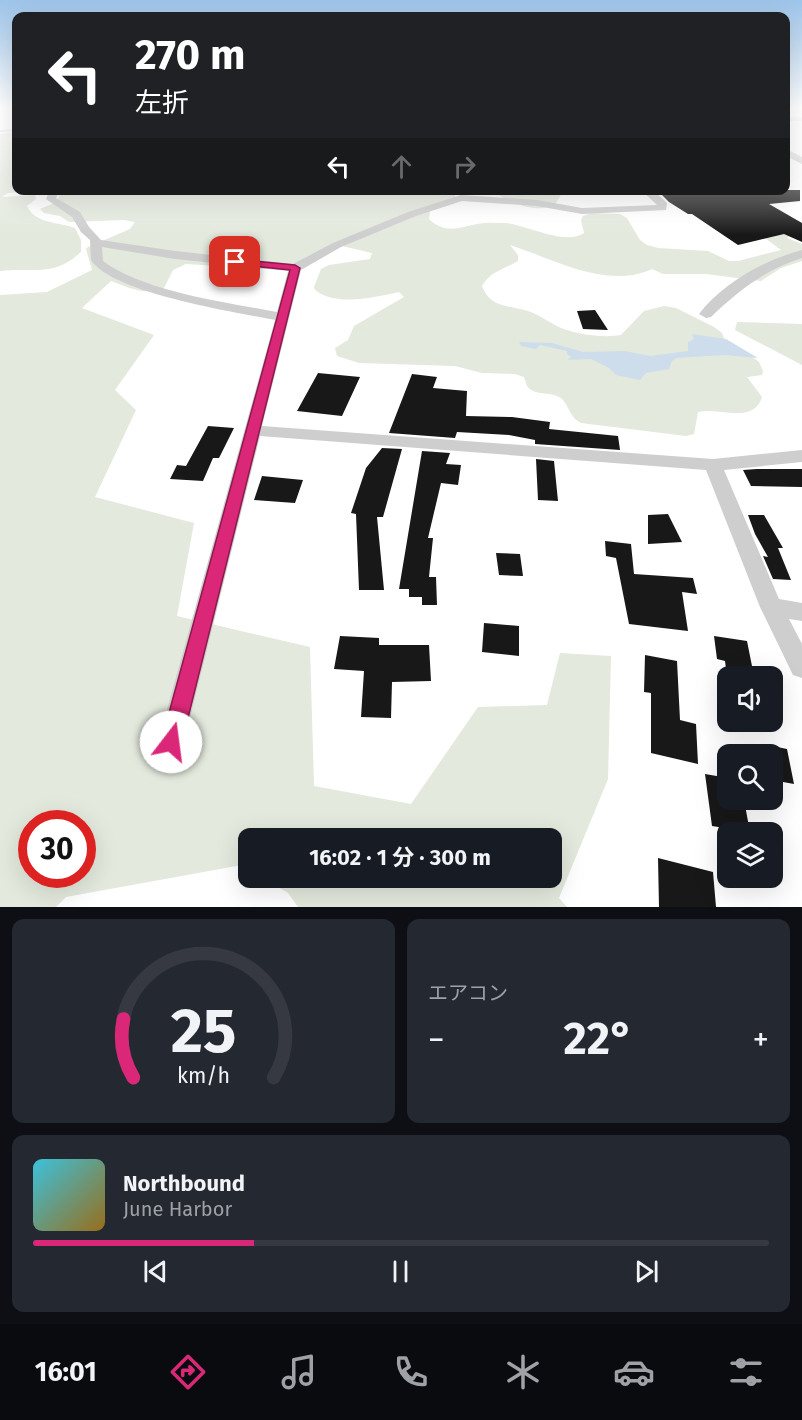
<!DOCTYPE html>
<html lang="ja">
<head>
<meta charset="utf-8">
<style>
	body { margin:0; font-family:"Fira Sans","Noto Sans JP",sans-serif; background:#242831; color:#f1f3f6; height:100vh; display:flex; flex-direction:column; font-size:22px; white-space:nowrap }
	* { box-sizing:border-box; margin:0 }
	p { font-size:20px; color:#9ea1a6 }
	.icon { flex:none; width:33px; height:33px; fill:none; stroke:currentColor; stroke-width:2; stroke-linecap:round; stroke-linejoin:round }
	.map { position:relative; height:907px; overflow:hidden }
	.sheet { display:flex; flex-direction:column; gap:12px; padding:12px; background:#0d0f14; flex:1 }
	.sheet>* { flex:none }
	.banner { position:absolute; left:12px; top:12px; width:778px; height:183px; border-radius:12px; box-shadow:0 6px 24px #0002; background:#202124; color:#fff; overflow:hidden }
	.controls { position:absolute; left:717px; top:666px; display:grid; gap:12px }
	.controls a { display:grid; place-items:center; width:66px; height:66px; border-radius:12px; background:#171b24; box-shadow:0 6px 24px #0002; font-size:30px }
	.speed { position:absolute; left:18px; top:810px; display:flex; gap:12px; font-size:30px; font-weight:700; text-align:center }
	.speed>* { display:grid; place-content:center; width:78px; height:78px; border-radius:50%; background:#171b24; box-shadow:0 6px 24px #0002; line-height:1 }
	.speed .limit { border:9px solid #d22; background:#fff; color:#111 }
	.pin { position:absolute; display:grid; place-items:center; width:51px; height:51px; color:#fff; margin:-26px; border-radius:12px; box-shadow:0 3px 9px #0006 }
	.me { position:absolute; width:66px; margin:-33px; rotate:15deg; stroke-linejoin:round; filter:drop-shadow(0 0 4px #0008) }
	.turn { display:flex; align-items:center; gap:21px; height:126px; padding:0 24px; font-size:27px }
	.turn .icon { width:78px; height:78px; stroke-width:2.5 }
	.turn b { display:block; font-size:42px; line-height:51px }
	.lanes { display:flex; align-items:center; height:57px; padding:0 24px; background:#0003; justify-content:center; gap:30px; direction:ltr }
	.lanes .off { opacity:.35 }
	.big { font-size:45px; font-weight:700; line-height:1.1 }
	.sheet .card { flex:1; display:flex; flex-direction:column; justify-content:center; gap:9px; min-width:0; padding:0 21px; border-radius:12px; background:#242831 }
	.sheet .dial { align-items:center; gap:0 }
	.dial svg { height:156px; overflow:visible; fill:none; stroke:#363941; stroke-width:7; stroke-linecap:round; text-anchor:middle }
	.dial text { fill:#f1f3f6; stroke:none }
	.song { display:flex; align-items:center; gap:18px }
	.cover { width:72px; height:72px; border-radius:9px; background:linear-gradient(135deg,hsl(190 70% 55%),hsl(40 70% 35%)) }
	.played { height:6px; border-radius:3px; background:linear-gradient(90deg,#db2777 30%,#363941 30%) }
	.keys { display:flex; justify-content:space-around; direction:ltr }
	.heat { display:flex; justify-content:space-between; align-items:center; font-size:33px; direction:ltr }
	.sheet .tiles { flex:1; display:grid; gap:12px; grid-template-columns:1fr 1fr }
	.card:last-child { grid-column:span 2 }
	.trip { position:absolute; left:238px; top:828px; width:324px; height:60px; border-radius:12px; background:#171b24; box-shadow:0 6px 24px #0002; font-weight:700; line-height:60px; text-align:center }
	.menu { display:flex; height:96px; justify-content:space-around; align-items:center; background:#090b0e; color:#9ea1a6 }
	.menu .icon { width:42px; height:42px }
	.menu .on { color:#db2777 }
	.menu b { font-size:27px; color:#f1f3f6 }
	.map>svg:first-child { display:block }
	.green { fill:#e3e9dd; fill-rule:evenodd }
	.water { fill:#ceddeb }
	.building { fill:#181818 }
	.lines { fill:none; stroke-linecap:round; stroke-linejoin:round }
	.service { fill:#cecece; fill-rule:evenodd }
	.minor { fill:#cecece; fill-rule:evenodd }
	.route { fill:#db2777; stroke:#8e194d; stroke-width:1.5 }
</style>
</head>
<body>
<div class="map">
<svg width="802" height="907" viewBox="0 0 802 907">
	<rect width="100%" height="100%" fill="#fff"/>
	<path class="green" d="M16,132V190L35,191L8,193L2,197L35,195L36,199L27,206C35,224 59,222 75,228L81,240V252C52,278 35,267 0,271V134Z
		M101,190L455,191V198L430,211L429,219C444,234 459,228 477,224C486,222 497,223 506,223C527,225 565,246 584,233L581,220L583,216L591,213L620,214L627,218L640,240L647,245L658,248L708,251L729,261H738L781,250L761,235L793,233L787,238L802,244V261L781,268L761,281L706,274H663L652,269C606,290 554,259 510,245L518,255V261C505,269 490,271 482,286C490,308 508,305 528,311C540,315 550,323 561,328C579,335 603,338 621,335L644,311L664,306L676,308L714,327L722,333L725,341L675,356L657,359L576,355L663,361L694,351L750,355L759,362L763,371L762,375L747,377L762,397C753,425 719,407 698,412L694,434L686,436L581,423C570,417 570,409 563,400C554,390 534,397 527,386C526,383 525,380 524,377L515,374L482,373L455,366L359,363L337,356L335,348L348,340L354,326L404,297L399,292C374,297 337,307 315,290L314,287L321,269L329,265L370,259L372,253L342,246L287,270L186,264L173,270L164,288C146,297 128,287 111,281L82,308L154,335L115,390L136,410L95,497L194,523L177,616L310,647L314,786L411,804L478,707L547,705L560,653L611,656L608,779L559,898L567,907H298L288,893L263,878H552V838H249V869L242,865L66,897L56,907H0V295L47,292L92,270L86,249L88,247L130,229L135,222L124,220L69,222L60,216L44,213L40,209L57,202L61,191ZM32,824H82V874H32Z
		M492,191H563L556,203C537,216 509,202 492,191Z
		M737,322L802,324V365L735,330Z"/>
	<path class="water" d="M692,334L726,339L758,358L725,355L677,358L672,361L669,369L646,373L640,380L616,375L609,368L591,359L568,360L571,357L567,354V351L540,345L536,349L521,346L519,342L552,343L583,352L625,351L650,356L688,351V342L694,339Z"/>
	<path class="building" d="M694,190H800V201L769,204L802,223V242L784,234L738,245L692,214H688L669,202L661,194Z
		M595,310L608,330L583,329L577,311Z
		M318,373L360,377L342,416L297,411Z
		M412,374L437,377L433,388L467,391L466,416L512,417L550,422L549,429L618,436L620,450L535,444V440L509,435L457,432L455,438L389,433Z
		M208,426L234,428L219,458H213L203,481L170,479L177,465L186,466Z
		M382,448L402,449L383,517H377L384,590H359L356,514L351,513L366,468Z
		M422,451L450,453L446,464L461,465L458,485L441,483L428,538H433L429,577H436L437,605H422V597H409V589H399Z
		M536,459L554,461L558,501L538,500Z
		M757,469H802V487L751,486L743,470Z
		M262,476L303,480L295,503L254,500Z
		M668,514L682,542L648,544V515Z
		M748,515H764L783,548H778L791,580L773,579L763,556L768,557L755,534Z
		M605,541L631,544L634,574L693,578L697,594L682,592L688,631L629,624L616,558L606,556Z
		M496,553L520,554L523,576L499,575Z
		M484,623L519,626V656L482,652Z
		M340,636L379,638V645H429L431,681L392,682L391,718L361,717L364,671L334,669Z
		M714,636L747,641L754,676H727L725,661L717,659Z
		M645,655L677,661L680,720L696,724L698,764L651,753V693L644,692Z
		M772,746L787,749L794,784L772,780Z
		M705,774L728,778V800H744L750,832L712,826Z
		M658,858L713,872L716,907H659Z"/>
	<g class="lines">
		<path class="service" d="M16,129V131L0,132V130Z"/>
		<path class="minor" d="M786,117H802V121H786Z
			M786,149L802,157V164L786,156Z
			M50,190H60L56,198L80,212L89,227L101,240L175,251L293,264L333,243L408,212L461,195L537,200L582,208L657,205L641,190H653L667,203L666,210L582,214L537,206L462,201L416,216L341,247L301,270L262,426L713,459L802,450V462L724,470L779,599L802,603V621L789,619L802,644V678L793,675L760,607L706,470L260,436L184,742L181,751L171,754L161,751L158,742L275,320C235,312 112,293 91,260L90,240L81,232L72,217L46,199ZM102,247L175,259L288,271L277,312C225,302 145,292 103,261Z
			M802,250V258C766,269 738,291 711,317L706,318L699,314C723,283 764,260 802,250Z"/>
	</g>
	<linearGradient id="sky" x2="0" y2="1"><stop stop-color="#9dc4e9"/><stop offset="0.46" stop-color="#fff"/><stop offset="1" stop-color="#fff" stop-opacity="0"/></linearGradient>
	<rect width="802" height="235" fill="url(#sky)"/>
	<path class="route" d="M235,259L295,265L300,268L182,742L179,749L171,752L164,749L161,742L290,270L232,264L230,262Z"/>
</svg>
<div class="controls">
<a><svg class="icon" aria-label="sound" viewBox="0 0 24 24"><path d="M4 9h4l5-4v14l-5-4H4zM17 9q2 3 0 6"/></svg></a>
<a><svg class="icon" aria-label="search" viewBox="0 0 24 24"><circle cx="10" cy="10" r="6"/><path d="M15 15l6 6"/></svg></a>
<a><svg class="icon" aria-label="layers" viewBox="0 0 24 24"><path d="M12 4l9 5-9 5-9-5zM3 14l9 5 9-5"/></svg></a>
</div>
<div class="speed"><div class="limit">30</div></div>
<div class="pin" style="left:235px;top:262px;background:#d93025"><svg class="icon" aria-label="arrive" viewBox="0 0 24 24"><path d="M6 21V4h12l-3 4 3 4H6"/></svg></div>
<svg class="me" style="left:171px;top:742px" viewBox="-20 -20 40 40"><circle r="19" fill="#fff"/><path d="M0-13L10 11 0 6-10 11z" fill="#db2777"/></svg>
<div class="trip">16:02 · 1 分 · 300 m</div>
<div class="banner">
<div class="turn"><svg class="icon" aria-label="left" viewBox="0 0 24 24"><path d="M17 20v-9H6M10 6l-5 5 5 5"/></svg><div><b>270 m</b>左折</div></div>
<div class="lanes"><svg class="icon" aria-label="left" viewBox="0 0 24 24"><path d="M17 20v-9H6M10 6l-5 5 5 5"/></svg><svg class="icon off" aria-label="ahead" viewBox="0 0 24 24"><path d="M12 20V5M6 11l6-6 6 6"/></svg><svg class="icon off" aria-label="right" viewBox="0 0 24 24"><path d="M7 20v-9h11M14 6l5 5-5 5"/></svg></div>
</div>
</div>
<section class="sheet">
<div class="tiles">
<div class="card dial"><svg viewBox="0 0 100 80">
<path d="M14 69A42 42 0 1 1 86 69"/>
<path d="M14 69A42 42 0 0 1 9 39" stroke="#db2777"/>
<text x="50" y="56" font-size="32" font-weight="700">25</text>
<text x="50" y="72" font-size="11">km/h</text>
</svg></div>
<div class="card"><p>エアコン</p>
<div class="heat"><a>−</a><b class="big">22°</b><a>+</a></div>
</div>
<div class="card">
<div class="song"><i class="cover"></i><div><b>Northbound</b><p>June Harbor</p></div></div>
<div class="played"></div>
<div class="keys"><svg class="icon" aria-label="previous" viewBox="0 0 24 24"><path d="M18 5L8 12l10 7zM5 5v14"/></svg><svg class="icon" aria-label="pause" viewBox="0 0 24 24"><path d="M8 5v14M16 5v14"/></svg><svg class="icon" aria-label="next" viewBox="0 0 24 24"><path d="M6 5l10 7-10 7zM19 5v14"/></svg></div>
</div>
</div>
</section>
<nav class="menu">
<b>16:01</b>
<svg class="icon on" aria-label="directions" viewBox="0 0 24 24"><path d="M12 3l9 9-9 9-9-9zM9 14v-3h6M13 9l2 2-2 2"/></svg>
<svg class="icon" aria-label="music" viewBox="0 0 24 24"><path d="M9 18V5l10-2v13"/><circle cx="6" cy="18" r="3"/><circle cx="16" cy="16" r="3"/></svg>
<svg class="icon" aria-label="phone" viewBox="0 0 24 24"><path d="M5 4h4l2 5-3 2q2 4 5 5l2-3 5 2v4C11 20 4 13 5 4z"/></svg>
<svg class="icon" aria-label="climate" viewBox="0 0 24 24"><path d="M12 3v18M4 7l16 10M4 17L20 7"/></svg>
<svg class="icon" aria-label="car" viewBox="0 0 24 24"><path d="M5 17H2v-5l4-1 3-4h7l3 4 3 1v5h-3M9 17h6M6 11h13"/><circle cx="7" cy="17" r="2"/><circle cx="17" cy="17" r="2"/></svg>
<svg class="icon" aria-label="filters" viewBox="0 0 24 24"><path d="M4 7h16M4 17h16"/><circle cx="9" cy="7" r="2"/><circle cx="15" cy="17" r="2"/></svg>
</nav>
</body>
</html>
